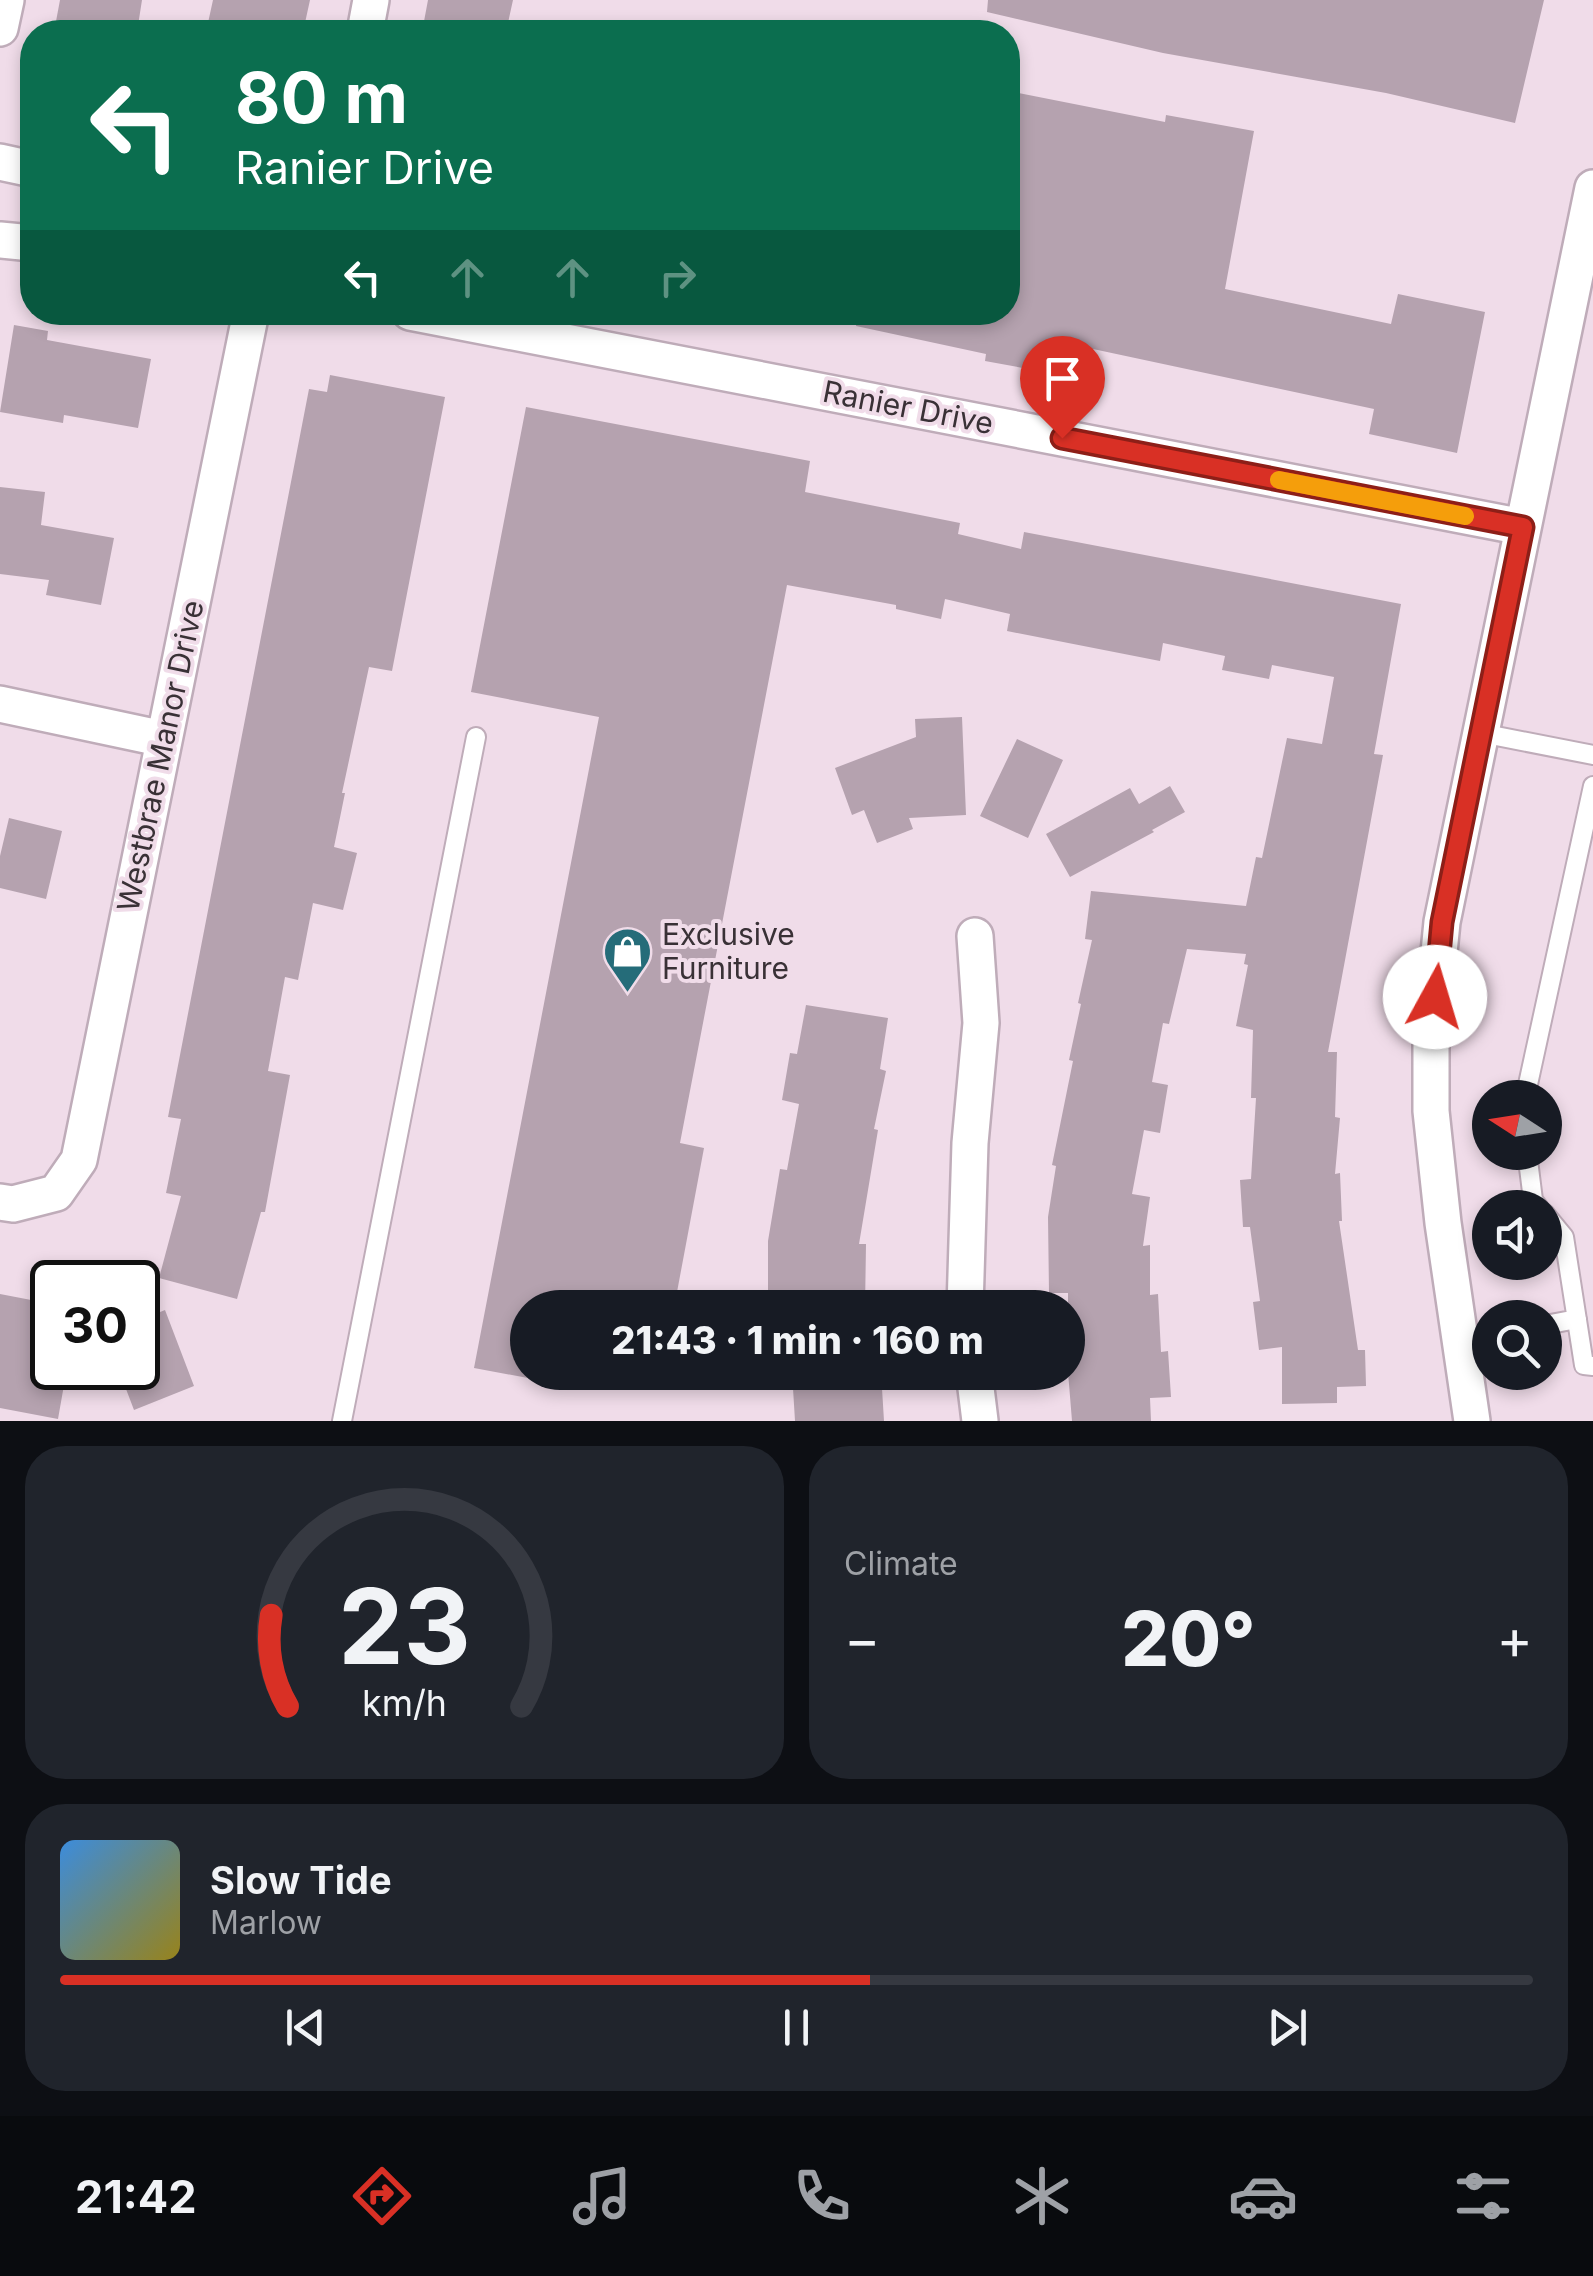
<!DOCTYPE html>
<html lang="en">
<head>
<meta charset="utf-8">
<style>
	body { margin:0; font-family:Inter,sans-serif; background:#20242c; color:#f1f3f6; height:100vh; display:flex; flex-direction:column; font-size:38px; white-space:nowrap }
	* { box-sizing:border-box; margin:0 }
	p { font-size:32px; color:#9ea1a6 }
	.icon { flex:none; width:55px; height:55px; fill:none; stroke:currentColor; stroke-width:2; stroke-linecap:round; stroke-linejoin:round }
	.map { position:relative; height:1421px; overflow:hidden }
	.sheet { display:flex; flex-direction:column; gap:25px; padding:25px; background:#0d0f14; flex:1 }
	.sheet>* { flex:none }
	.hud { position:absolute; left:20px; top:20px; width:1000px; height:305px; border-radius:40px; box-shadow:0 5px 15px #0003; background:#0b6e4f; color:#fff; overflow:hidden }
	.needle { width:65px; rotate:282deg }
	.controls { position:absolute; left:1472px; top:1080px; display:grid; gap:20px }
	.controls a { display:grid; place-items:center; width:90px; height:90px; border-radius:50%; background:#171b24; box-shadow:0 5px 15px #0003; font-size:50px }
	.speed { position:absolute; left:30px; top:1260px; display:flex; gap:20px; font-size:50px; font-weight:700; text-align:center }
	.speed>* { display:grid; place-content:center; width:130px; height:130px; border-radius:50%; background:#171b24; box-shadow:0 5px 15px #0003; line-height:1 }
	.speed .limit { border:5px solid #111; border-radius:15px; background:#fff; color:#111 }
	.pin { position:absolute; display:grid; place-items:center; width:85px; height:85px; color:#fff; margin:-102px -42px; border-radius:50% 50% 50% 0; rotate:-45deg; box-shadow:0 0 10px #0007 }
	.pin .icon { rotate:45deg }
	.me { position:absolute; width:110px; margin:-55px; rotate:6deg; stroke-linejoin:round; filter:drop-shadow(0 0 8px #0008) }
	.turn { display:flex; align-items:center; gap:35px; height:210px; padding:0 50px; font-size:45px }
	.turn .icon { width:130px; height:130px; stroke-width:2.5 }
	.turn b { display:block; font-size:70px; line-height:85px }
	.lanes { display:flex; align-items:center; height:95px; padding:0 50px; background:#0003; justify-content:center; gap:50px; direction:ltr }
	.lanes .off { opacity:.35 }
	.big { font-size:75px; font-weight:800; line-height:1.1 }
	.sheet .widget { flex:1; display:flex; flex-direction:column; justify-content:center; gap:15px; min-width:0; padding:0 35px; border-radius:40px; background:#20242c }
	.sheet .dial { align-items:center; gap:0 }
	.dial svg { height:260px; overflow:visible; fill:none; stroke:#363941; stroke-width:7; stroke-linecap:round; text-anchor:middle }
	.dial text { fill:#f1f3f6; stroke:none }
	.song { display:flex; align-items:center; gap:30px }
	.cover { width:120px; height:120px; border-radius:15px; background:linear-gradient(135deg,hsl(210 70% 55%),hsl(50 70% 35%)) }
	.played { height:10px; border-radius:5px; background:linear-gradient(90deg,#d93025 55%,#363941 55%) }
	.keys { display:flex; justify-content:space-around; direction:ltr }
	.heat { display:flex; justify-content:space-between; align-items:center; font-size:55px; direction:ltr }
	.sheet .tiles { flex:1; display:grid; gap:25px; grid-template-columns:1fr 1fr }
	.widget:last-child { grid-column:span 2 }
	.trip { position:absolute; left:510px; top:1290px; width:575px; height:100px; border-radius:50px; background:#171b24; box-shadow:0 5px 15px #0003; font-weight:800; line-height:100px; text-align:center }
	.tab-bar { display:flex; height:160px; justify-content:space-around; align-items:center; background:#090b0e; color:#9ea1a6 }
	.tab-bar .icon { width:70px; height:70px }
	.tab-bar .active { color:#d93025 }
	.tab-bar b { font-size:45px; color:#f1f3f6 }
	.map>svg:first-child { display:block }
	.building { fill:#b5a2af }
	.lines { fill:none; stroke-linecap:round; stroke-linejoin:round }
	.service-casing { stroke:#bfacb9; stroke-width:22 }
	.minor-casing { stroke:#bfacb9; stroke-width:40 }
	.service { stroke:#fff; stroke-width:18 }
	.minor { stroke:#fff; stroke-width:35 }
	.route-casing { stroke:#8d1f18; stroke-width:25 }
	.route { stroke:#d93025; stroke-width:18 }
	.slow { stroke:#f59e0b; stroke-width:18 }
	.labels { text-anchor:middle; stroke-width:8; stroke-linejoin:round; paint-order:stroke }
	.street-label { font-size:30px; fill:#393136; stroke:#f0dce9 }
	.poi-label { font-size:30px; fill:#393136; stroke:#f0dce9; text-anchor:start }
</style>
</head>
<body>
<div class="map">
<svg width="1593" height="1421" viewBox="0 0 1593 1421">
	<rect width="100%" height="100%" fill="#f0dce9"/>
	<path class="building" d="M60,0H142L137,32H54Z
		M213,0H310L303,32H206Z
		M428,0H513L506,32H422Z
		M988,0H1544L1515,123L1386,93L1163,53L987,12Z
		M1008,91L1165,122L1166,115L1254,131L1225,289L1391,324L1398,294L1485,312L1457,453L1369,434L1374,409L1079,346L1073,377L985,361L986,354L856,326L858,312H1008Z
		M14,325L48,331L47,340L151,359L138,428L64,415L63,423L0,412Z
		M330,375L445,397L392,671L369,667L342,793H345L334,847L357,853L343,910L313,903L298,980L285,977L268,1071L290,1075L265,1212H261L237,1299L159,1278L181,1196L166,1193L181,1119L168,1117L309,389L327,392Z
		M526,407L810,461L805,492L960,523L958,534L1021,549L1024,532L1401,604L1374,754L1383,755L1328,1052H1337L1335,1117L1340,1118L1335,1174L1340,1173L1342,1221H1339L1358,1350H1365L1366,1386L1337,1387V1403L1282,1404V1347L1259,1350L1253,1302L1260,1301L1250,1227H1243L1240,1180L1251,1179L1256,1098H1251L1253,1030L1236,1026L1248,965L1244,964L1246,954L1187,949L1169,1024L1163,1023L1152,1082L1168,1085L1160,1133L1144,1130L1132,1194L1150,1197L1143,1246L1150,1245V1295L1158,1294L1161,1352L1168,1351L1171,1397L1150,1398L1151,1421H1072L1068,1372V1293H1049L1048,1217L1056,1166L1052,1165L1073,1061L1069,1060L1081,1004L1078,1003L1092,940L1085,939L1091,891L1246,906L1256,857L1262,858L1287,738L1322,744L1334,677L1272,665L1269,679L1222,670L1225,656L1163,643L1160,661L1007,631L1010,614L945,599L941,619L896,609V605L787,585L680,1143L704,1148L674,1308H528V1378L474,1368L599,717L471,692Z
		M0,487L45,492L41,525L114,538L101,605L46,595L49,580L0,574Z
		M962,717L966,815L909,818L913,829L877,843L864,810L852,815L835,768L916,737L915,719Z
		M1017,739L1063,760L1028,838L980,816Z
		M1170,786L1185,812L1152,830L1154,832L1070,877L1046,834L1130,788L1139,804Z
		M9,818L62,831L46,899L0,888V856Z
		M806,1005L888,1018L880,1069L886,1071L874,1129L878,1130L859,1244H866L865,1308H768V1241L780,1169L787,1170L799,1104L782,1100L790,1053L797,1054Z
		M0,1294L52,1304V1368H67L58,1419L0,1408Z
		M165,1310L194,1386L134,1410L118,1368H138V1321Z
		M792,1372H881L884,1421H795Z"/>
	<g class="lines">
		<defs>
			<path id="service" d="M1481,733L1593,755
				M1525,1098L1593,786
				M1527,1152L1533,1200L1539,1208
				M1545,1214L1564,1237L1584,1365L1593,1366
				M1545,1325L1577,1319
				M1461,1342L1490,1336
				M342,1421L476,737"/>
			<path id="minor" d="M0,28L6,0
				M365,32L371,0
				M0,162L32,169
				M0,240L32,243
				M410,312L1523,527
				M0,704L164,739
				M0,1202L13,1204L56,1193L79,1160L251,312
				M965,1308L970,1143L981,1023L975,936
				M974,1372L980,1421
				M1472,1421L1443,1223L1431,1111V1034L1442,922L1593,188"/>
		</defs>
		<use href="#service" class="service-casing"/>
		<use href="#minor" class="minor-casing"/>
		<use href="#service" class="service"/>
		<use href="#minor" class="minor"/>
	</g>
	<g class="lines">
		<defs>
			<path id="route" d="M1062,438L1523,527L1442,922L1435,997"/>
		</defs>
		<use href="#route" class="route-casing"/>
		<use href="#route" class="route"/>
		<path class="slow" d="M1279,480L1465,516"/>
	</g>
	<defs>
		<symbol id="shop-pin" viewBox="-11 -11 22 30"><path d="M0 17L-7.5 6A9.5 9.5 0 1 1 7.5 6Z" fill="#256c79" stroke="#f0dce9"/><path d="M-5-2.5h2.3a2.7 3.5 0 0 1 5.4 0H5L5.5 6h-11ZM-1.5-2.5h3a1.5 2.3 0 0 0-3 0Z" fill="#fff"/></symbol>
	</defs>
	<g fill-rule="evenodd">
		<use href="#shop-pin" x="600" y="924" width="55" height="75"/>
	</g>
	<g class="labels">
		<g class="street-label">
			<text transform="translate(908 408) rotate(11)" y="10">Ranier Drive</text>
			<text transform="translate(161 756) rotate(-78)" y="10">Westbrae Manor Drive</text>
		</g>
		<g class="poi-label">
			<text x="662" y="945">Exclusive<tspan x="662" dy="34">Furniture</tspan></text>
		</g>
	</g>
</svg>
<div class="controls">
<a><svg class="needle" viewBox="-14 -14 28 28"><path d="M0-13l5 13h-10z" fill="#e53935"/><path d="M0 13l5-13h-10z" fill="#9ea1a6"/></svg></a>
<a><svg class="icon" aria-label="sound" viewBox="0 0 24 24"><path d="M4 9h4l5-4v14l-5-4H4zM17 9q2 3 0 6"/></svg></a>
<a><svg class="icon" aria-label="search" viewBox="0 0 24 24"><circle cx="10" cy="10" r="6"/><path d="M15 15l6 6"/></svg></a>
</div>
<div class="speed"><div class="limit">30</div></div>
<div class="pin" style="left:1062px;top:438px;background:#d93025"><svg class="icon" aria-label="arrive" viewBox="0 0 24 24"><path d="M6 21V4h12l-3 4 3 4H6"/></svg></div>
<svg class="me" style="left:1435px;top:997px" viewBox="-20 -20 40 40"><circle r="19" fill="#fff"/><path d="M0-13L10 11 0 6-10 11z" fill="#d93025"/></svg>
<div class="trip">21:43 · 1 min · 160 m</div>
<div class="hud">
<div class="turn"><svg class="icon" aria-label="left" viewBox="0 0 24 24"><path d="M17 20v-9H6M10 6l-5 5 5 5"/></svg><div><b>80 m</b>Ranier Drive</div></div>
<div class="lanes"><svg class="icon" aria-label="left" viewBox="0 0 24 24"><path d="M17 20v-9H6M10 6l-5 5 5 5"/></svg><svg class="icon off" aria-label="ahead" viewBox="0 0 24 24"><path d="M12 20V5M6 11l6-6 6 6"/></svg><svg class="icon off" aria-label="ahead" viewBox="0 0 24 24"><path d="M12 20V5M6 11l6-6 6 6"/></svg><svg class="icon off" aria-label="right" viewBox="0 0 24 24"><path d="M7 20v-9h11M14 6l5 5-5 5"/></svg></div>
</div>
</div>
<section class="sheet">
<div class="tiles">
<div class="widget dial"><svg viewBox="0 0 100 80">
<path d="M14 69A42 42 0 1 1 86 69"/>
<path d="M14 69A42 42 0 0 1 9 41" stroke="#d93025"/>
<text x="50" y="56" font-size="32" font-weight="700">23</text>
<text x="50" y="72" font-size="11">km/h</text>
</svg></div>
<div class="widget"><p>Climate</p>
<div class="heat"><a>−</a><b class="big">20°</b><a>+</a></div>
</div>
<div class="widget">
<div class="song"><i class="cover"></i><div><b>Slow Tide</b><p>Marlow</p></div></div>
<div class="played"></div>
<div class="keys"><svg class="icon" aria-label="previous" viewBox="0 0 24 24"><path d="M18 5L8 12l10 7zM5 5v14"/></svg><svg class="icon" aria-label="pause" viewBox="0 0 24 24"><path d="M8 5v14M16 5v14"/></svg><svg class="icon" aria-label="next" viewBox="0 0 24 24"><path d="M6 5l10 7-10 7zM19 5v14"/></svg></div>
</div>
</div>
</section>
<nav class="tab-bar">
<b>21:42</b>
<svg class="icon active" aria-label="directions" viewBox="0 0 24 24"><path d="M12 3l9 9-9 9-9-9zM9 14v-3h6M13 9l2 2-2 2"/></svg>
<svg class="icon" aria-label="music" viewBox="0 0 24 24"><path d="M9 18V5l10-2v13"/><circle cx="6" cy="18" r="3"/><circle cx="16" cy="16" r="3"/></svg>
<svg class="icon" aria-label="phone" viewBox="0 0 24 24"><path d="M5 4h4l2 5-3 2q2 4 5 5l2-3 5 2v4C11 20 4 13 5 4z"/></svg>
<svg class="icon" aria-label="climate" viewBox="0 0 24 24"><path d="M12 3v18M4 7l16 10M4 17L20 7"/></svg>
<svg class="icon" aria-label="car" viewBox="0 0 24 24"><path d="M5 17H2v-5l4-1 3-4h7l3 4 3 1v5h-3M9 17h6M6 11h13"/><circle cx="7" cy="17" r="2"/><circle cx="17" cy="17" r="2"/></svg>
<svg class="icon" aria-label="filters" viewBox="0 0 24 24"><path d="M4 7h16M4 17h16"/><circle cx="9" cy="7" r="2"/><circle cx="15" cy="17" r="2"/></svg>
</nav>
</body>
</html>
